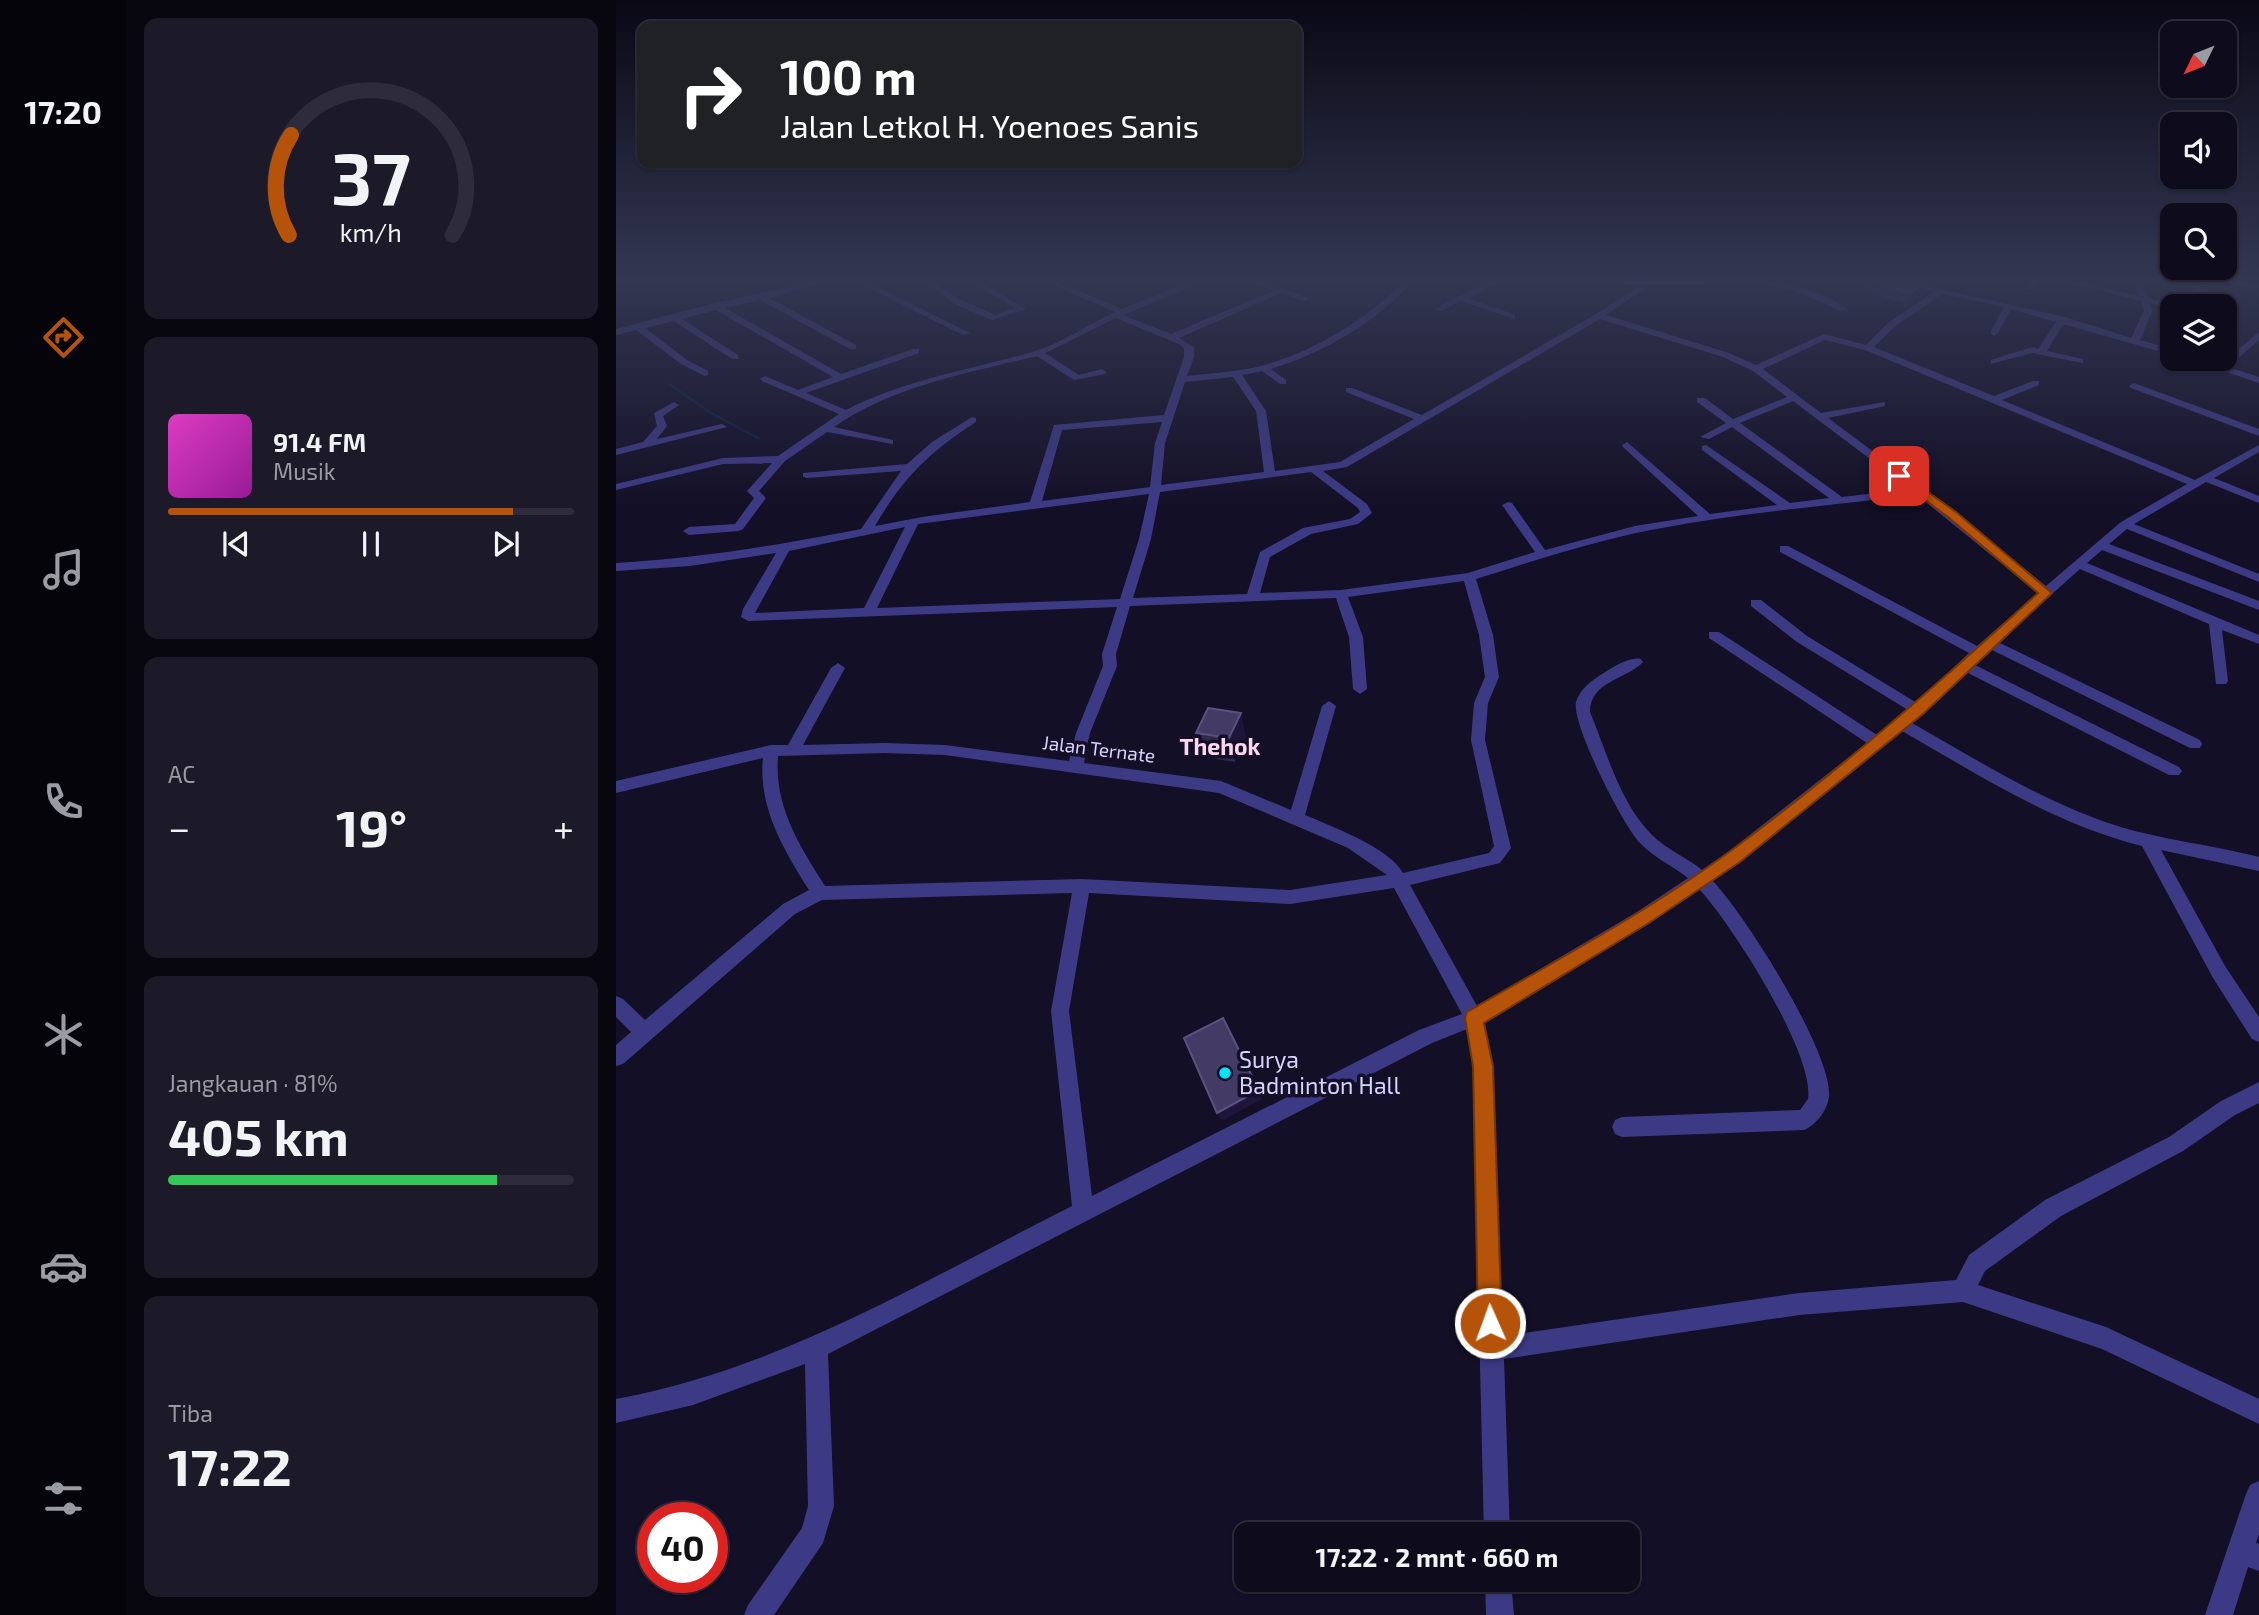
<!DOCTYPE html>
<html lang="id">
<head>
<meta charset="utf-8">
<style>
	body { margin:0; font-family:"Exo 2",sans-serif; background:#1c1929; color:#f1f3f6; height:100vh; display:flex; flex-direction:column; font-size:26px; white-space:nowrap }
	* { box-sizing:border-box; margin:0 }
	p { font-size:23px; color:#9b9ba3 }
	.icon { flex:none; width:38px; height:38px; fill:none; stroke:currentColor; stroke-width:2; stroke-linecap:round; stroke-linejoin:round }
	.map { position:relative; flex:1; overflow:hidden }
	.drawer { display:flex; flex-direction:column; gap:18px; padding:18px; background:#08060f; width:490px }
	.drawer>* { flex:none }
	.top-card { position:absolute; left:21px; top:21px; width:665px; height:147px; border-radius:14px; box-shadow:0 2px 5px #0004,0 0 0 2px #2e2b3b; background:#202124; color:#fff; overflow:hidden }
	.needle { width:46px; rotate:227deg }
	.fabs { position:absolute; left:1544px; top:21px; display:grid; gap:14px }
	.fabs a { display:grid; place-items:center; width:77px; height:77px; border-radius:14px; background:#0e0b1c; box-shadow:0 2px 5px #0004,0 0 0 2px #2e2b3b; font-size:35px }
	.speed { position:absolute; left:21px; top:1502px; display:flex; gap:14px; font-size:35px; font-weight:700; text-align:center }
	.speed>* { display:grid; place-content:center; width:91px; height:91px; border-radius:50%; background:#0e0b1c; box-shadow:0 2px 5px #0004,0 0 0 2px #2e2b3b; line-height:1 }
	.speed .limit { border:10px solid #d22; background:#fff; color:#111 }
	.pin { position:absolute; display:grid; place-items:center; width:60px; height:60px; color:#fff; margin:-30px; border-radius:14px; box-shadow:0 4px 10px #0006 }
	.me { position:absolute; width:77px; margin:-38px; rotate:358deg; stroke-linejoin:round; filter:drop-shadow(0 0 5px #0008) }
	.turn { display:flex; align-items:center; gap:24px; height:147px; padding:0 28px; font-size:32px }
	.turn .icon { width:91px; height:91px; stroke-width:2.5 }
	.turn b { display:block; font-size:49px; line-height:60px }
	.big { font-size:52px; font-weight:700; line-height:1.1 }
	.drawer .card { flex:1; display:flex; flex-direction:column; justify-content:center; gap:10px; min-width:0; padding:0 24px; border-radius:14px; background:#1c1929 }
	.drawer .dial { align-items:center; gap:0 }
	.dial svg { height:182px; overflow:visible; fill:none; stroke:#2e2b3b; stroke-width:7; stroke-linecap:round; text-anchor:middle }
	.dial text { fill:#f1f3f6; stroke:none }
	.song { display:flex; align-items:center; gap:21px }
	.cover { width:84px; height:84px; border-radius:10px; background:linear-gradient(135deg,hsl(310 70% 55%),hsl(300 70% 35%)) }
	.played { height:7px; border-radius:4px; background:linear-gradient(90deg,#b45309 85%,#2e2b3b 85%) }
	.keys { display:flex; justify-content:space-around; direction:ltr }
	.heat { display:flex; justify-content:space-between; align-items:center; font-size:38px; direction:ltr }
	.charge { height:10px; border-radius:5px; background:linear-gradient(90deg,#34c759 81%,#2e2b3b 0) }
	.trip { position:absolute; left:618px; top:1522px; width:406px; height:70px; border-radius:14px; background:#0e0b1c; box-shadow:0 2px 5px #0004,0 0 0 2px #2e2b3b; font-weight:700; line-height:70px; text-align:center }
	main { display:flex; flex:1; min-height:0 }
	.tab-bar { display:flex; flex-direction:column; width:126px; justify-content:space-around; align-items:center; background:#06040b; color:#9b9ba3 }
	.tab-bar .icon { width:49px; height:49px }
	.tab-bar .active { color:#b45309 }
	.tab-bar b { font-size:32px; color:#f1f3f6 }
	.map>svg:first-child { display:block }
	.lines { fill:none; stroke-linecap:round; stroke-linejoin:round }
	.stream-far1 { stroke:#0a1f44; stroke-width:2.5 }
	.stream { stroke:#0a1f44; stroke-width:3.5 }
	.minor { fill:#3d3a85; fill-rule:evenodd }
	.major { fill:#c25bff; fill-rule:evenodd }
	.wall { fill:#312854 }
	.shaded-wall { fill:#1d163a }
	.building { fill:#433a66; stroke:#5a527e; stroke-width:2 }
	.route { fill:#b45309; stroke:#753606; stroke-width:2 }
	.poi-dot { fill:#00e5ff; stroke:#130f26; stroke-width:2.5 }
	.labels { text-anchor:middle; stroke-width:7; stroke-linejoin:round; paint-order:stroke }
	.street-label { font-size:19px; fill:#d9d4ff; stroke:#130f26 }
	.quarter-label { font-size:23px; font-weight:bold; fill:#ffd6f0; stroke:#130f26 }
	.near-poi-label { font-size:23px; fill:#d9d4ff; stroke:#130f26; text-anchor:start }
</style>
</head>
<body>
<main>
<nav class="tab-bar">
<b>17:20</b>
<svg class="icon active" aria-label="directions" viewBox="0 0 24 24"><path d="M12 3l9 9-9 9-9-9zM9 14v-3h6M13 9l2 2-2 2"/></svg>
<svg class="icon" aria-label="music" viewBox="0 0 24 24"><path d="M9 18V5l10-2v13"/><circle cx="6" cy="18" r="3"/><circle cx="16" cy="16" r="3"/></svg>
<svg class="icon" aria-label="phone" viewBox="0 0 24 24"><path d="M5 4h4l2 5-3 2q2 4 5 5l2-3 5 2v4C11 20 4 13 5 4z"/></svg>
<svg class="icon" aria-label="climate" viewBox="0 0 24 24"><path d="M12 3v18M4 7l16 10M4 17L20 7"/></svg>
<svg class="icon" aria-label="car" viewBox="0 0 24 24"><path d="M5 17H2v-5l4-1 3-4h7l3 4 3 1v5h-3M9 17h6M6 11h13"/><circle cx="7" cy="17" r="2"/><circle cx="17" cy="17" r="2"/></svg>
<svg class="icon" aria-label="filters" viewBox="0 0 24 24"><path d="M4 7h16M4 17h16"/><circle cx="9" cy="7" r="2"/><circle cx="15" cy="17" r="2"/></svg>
</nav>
<section class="drawer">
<div class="card dial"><svg viewBox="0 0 100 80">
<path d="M14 69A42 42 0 1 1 86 69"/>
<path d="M14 69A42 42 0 0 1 15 25" stroke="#b45309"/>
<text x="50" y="56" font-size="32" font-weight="700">37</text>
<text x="50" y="72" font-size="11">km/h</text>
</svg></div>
<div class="card">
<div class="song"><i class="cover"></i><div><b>91.4 FM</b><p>Musik</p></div></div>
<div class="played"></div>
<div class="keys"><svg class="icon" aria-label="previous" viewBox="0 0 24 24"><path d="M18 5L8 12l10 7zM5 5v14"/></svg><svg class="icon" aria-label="pause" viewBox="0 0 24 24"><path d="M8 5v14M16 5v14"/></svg><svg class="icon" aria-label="next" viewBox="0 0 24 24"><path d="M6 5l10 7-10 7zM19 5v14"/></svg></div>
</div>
<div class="card"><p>AC</p>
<div class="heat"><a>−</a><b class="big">19°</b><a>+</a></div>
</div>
<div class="card"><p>Jangkauan · 81%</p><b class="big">405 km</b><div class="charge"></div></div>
<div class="card"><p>Tiba</p><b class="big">17:22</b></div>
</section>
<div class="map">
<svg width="1643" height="1615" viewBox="0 0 1643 1615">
	<rect width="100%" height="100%" fill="#130f26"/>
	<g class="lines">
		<path class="stream-far1" d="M53,384L95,413L142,438"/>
		<path class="stream" d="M139,436L142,438"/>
		<path class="minor" d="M201,281H215L153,298L240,345V349H234L144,300L109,308L225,374L297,349H303V353L190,393L230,410C288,380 353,370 416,352C444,344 472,325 499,312L428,281H439L506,309L576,281H587L507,315L555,334L657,291L631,281H644L693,298L689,301L665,293L563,338L578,347V357L571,376C595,373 618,372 641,367C696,353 749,321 788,281H797C761,322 707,353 655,369L670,380V384H664L646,371L626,375L650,411L659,471L724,462L798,419L730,392V388H736L806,415L980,314L1031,281L1039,282L990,315L1113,353L1140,365L1208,334L1250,345L1272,323L1318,292L1273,281H1289L1449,317L1515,338L1528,311L1525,301L1446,281H1461L1523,296L1520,286L1523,281H1531L1528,286L1532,298L1560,306H1556V309L1534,303L1536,311L1524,340L1556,349V355L1447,324L1431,351L1467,359V363L1416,353L1375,364V360L1416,347L1422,349L1440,322L1395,309L1382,333L1378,336L1374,333L1388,307L1326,294L1278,327L1258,347L1378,396L1417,381H1423V385L1386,400L1579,480L1643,445V452L1598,478L1643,496V503L1590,482L1518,524L1643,574V582L1511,529L1493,544L1643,601V610L1486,550L1471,563L1643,635V644L1606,630L1612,681L1610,684H1600L1593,624L1464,569L1382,642L1584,740L1586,744L1584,748H1574L1374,649L1357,664L1563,767L1566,771L1563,775H1553L1350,672L1296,723C1356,757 1416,795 1481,819C1533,839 1589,843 1643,857V871L1545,850L1609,966L1643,1017V1042L1636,1039L1597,978L1526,846C1438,824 1363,775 1286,731L1124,862L1096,880C1128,913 1217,1053 1213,1097C1211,1111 1200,1125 1188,1130L1006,1137L999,1134L996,1127L999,1120L1006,1117L1184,1110L1192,1099C1199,1054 1115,923 1083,889L1033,922L868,1022L877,1066L887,1336L1183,1293L1340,1280L1353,1255L1429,1200L1553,1137L1605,1101L1643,1082V1103L1619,1115L1567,1151L1445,1216L1369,1271L1362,1285L1490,1327L1643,1399V1424L1486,1349L1347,1302L1183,1315L888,1359L894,1535H868L857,1066L851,1029L816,1043L212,1354L218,1506L207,1543L158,1615H128L132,1605L186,1528L192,1506L189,1364L77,1405L0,1423V1399C164,1369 309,1280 456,1206L435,1011L456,893L206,900L179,914L7,1064L0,1066V1045L15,1032L0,1017V996L7,999L29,1020L167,904L193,890C168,850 142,808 147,758L0,793V781L155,745H172L215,668L222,663L229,668L187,745L268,743L329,745L453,761L460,733L487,666L486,654L501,607L132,621L125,617L127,609L160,553L74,566L0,571V563C83,558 164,545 245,529L285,471L191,478L187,477V473L291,464L316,442L356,417L360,418V422C313,452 287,478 259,526L306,517L414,502L438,425L548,415L568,357V348L563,344L500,318L429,353L463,375L486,369L491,372L489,374L458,380L421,356C352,373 277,386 218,427L277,440V444L211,432L169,461L143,491L150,498L127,529L123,531L73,535L67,531L73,527L119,524L138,498L131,491L156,463L107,464L0,490V484L107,458L162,456L223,414L146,381L144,379L149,376L182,390L217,377L100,310L66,319L122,355V359H116L58,321L29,328L71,360L92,371V375L89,376L65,364L20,330L0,335V329L99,303ZM984,319L1107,357L1137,371L1171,397L1117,419L1089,398H1081V402L1110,423L1084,437L1093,439L1116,427L1213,498L1174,503L1090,445L1086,446V450L1161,505L1094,514L1011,442L1006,445L1007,447L1082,516L1019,526L929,550L896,503L892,502L886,505L919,552L852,573L725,590L644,593L654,557L695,534L742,524L756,513L751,504L707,471L731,467ZM1209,340L1249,350L1571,484L1505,522L1430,586L1340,513L1212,418L1269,406V402L1205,413L1147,369ZM617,377L640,411L648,472L545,485L549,443L569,382ZM1177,401L1294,489L1226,497L1124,423ZM546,422L539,443L534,487L426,501L446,430ZM695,472L742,508L744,512L734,519L687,528L644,552L631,594L517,598L535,539L544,492ZM533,494L523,539L504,599L261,608L302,524ZM1301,495L1422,593L1361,646L1172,546H1164V552L1353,653L1301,703L1191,636L1145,600H1135V606L1181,642L1292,710L1261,735L1103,632H1093V638L1251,743L1112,852L1086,870C1070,857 1050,849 1036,835C1004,803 991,753 974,712C974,681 1010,680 1027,662L1025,659C1013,656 996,668 986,674C975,681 964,689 960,702C955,723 1007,826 1024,843C1038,858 1057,866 1072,878L1021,912L861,1006L794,885L884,863L895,848L869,740L872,703L883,677L877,635L860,579C913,562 966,545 1020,533C1113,514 1207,506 1301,495ZM289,527L248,608L139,613L173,551ZM848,581L863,635L869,677L858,703L855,740L878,846L873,853L787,873C773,847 716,827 689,815L720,706L713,701L706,706L675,810L605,781L468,763L474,733L501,666L500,654L514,606L720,598L733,637L737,689L744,694L751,689L747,637L732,597ZM268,753L329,755L603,793L732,848L771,875L674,890L466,879L209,886C183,845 158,806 162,756ZM778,888L846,1014L803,1030L476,1196L453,1011L473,893L674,904Z
			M239,281H250L354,333L347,335Z
			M308,281H317L343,299L379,315L399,308L352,281H362L410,309L375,320L337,303Z
			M874,281H885L852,298L899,315V319L845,301L825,311L818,309Z
			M1142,281C1171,281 1208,292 1231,309L1224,311L1189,295Z
			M1415,281H1424L1416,289H1410L1409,287Z
			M1551,281H1565L1588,288L1584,290Z
			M1611,281L1643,285V290L1612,283Z
			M1608,314L1612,315V319L1608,320Z
			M1643,332V340L1612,367L1643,377V383L1572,359H1586L1604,365Z
			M1518,383L1643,429V436L1515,388L1513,386Z
			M58,402L63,405L47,416L51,426L41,439L106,424L111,427L0,455V449L27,442L41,426L38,413Z
			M1643,1481V1534L1640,1543L1643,1544V1571L1632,1567L1617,1615H1589L1630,1494L1634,1485Z
			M869,1580H895L898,1615H870Z"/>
		<path class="major" d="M1004,281H1090L1085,284H1009Z"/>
	</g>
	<path class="wall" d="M1250,281H1309L1311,282L1307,292L1290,304L1247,291Z
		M580,733L630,737L619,762L587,757Z"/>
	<path class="shaded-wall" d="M1311,282L1307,292L1290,304L1294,293Z
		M625,713L630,737L619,762L613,738Z
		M643,1090L646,1099L606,1121L601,1113Z"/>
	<path class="building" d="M1253,281H1309L1311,282L1294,293Z
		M592,708L625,713L613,738L580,733Z
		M607,1018L643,1090L601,1113L568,1038Z"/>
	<linearGradient id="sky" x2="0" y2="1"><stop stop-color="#0a0815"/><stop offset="0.55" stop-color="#333752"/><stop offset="1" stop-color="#333752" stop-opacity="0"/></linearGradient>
	<rect width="1643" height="507" fill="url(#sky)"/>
	<path class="route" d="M1279,474H1287L1340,512L1436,593L1307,714L1124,862L1033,923L868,1023L877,1066L886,1323L882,1331L874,1335L866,1331L862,1323L857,1066L849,1018L851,1012C939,961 1031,912 1113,852C1222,772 1323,683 1422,593L1332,517L1279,478Z"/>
	<circle class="poi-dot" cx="609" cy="1073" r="7"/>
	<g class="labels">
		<g class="street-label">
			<text transform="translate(483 749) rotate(7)" y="7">Jalan Ternate</text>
		</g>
		<g class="quarter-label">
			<text x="604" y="755">Thehok</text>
		</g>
		<g class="near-poi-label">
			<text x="623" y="1068">Surya<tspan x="623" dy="26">Badminton Hall</tspan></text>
		</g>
	</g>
</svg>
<div class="fabs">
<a><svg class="needle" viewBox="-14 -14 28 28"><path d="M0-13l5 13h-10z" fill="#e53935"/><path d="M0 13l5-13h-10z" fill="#9b9ba3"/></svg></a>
<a><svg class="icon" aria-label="sound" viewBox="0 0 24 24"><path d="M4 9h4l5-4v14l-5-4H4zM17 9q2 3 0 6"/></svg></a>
<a><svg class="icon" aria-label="search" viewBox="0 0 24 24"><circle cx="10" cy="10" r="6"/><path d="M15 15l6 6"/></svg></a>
<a><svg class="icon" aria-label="layers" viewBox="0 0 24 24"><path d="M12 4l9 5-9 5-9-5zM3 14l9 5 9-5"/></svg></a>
</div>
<div class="speed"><div class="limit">40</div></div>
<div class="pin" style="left:1283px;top:476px;background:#d93025"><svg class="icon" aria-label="arrive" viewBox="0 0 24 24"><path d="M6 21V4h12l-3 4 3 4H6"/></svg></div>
<svg class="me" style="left:874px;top:1323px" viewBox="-20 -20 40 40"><circle r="17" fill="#b45309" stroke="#fff" stroke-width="3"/><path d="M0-11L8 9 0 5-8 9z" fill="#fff"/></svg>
<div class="trip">17:22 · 2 mnt · 660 m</div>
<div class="top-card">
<div class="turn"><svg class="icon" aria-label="right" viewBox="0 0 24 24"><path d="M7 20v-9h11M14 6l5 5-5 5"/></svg><div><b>100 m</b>Jalan Letkol H. Yoenoes Sanis</div></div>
</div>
</div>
</main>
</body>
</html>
